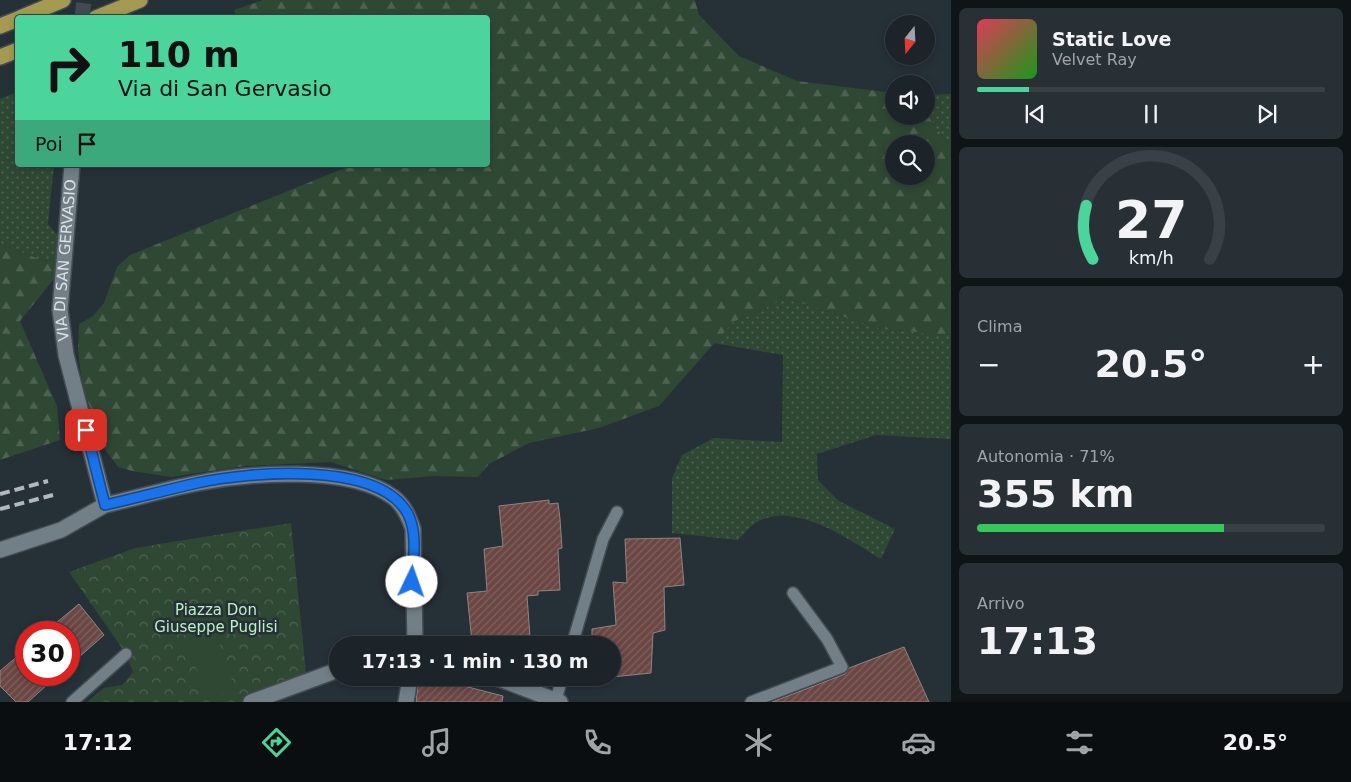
<!DOCTYPE html>
<html lang="it">
<head>
<meta charset="utf-8">
<style>
	body { margin:0; font-family:"DejaVu Sans",sans-serif; background:#293035; color:#f1f3f6; height:100vh; display:flex; flex-direction:column; font-size:19px; white-space:nowrap }
	* { box-sizing:border-box; margin:0 }
	p { font-size:16px; color:#a0a4a8 }
	.icon { flex:none; width:28px; height:28px; fill:none; stroke:currentColor; stroke-width:2; stroke-linecap:round; stroke-linejoin:round }
	.map { position:relative; flex:1; overflow:hidden }
	.drawer { display:flex; flex-direction:column; gap:8px; padding:8px; background:#0f1417; width:400px }
	.drawer>* { flex:none }
	.banner { position:absolute; left:15px; top:15px; width:475px; height:152px; border-radius:5px; box-shadow:0 2px 8px #0003,0 0 0 1px #3a4146; background:#4bd49b; color:#111; overflow:hidden }
	.needle { width:32px; rotate:198deg }
	.buttons { position:absolute; left:885px; top:15px; display:grid; gap:10px }
	.buttons a { display:grid; place-items:center; width:50px; height:50px; border-radius:50%; background:#1c2429; box-shadow:0 2px 8px #0003,0 0 0 1px #3a4146; font-size:25px }
	.speed { position:absolute; left:15px; top:621px; display:flex; gap:10px; font-size:25px; font-weight:700; text-align:center }
	.speed>* { display:grid; place-content:center; width:65px; height:65px; border-radius:50%; background:#1c2429; box-shadow:0 2px 8px #0003,0 0 0 1px #3a4146; line-height:1 }
	.speed .limit { border:8px solid #d22; background:#fff; color:#111 }
	.pin { position:absolute; display:grid; place-items:center; width:42px; height:42px; color:#fff; margin:-21px; border-radius:10px; box-shadow:0 2px 8px #0006 }
	.me { position:absolute; width:55px; margin:-28px; rotate:3deg; stroke-linejoin:round; filter:drop-shadow(0 0 4px #0008) }
	.turn { display:flex; align-items:center; gap:18px; height:105px; padding:0 20px; font-size:22px }
	.turn .icon { width:65px; height:65px; stroke-width:2.5 }
	.turn b { display:block; font-size:35px; line-height:42px }
	.then { display:flex; align-items:center; height:48px; padding:0 20px; background:#0003; gap:10px; font-size:19px }
	.big { font-size:38px; font-weight:600; line-height:1.1 }
	.drawer .card { flex:1; display:flex; flex-direction:column; justify-content:center; gap:8px; min-width:0; padding:0 18px; border-radius:8px; background:#293035 }
	.drawer .dial { align-items:center; gap:0 }
	.dial svg { height:130px; overflow:visible; fill:none; stroke:#3a4146; stroke-width:7; stroke-linecap:round; text-anchor:middle }
	.dial text { fill:#f1f3f6; stroke:none }
	.song { display:flex; align-items:center; gap:15px }
	.cover { width:60px; height:60px; border-radius:8px; background:linear-gradient(135deg,hsl(350 70% 55%),hsl(120 70% 35%)) }
	.played { height:5px; border-radius:2px; background:linear-gradient(90deg,#4bd49b 15%,#3a4146 15%) }
	.keys { display:flex; justify-content:space-around; direction:ltr }
	.heat { display:flex; justify-content:space-between; align-items:center; font-size:28px; direction:ltr }
	.charge { height:8px; border-radius:4px; background:linear-gradient(90deg,#34c759 71%,#3a4146 0) }
	.trip { position:absolute; left:329px; top:636px; width:292px; height:50px; border-radius:25px; background:#1c2429; box-shadow:0 2px 8px #0003,0 0 0 1px #3a4146; font-weight:600; line-height:50px; text-align:center }
	.menu { display:flex; height:80px; justify-content:space-around; align-items:center; background:#0b0e10; color:#a0a4a8 }
	.menu .icon { width:35px; height:35px }
	.menu .on { color:#4bd49b }
	.menu b { font-size:22px; color:#f1f3f6 }
	main { display:flex; flex:1; min-height:0 }
	.map>svg:first-child { display:block }
	.grass { fill:url(#grass-dots) }
	.forest { fill:url(#forest-firs); fill-rule:evenodd }
	.park { fill:url(#park-crowns) }
	.pitch { fill:#2f4834 }
	.building { fill:url(#building-hatch); stroke:#928381 }
	.lines { fill:none; stroke-linecap:round; stroke-linejoin:round }
	.secondary-tunnel { stroke:#414b51; stroke-width:15; stroke-dasharray:15 8; stroke-linecap:butt }
	.lane-casing { stroke:#444c53; stroke-width:14 }
	.street-casing { stroke:#444c53; stroke-width:18 }
	.secondary-casing { stroke:#444c53; stroke-width:18 }
	.highway-casing { stroke:#444c53; stroke-width:18 }
	.lane { stroke:#737f87; stroke-width:11 }
	.street { stroke:#737f87; stroke-width:15 }
	.secondary { stroke:#737f87; stroke-width:15 }
	.highway { stroke:#a49a52; stroke-width:15 }
	.rail { stroke:#b2b9be; stroke-width:4; stroke-dasharray:10 5; stroke-linecap:butt }
	.route-casing { stroke:#114b97; stroke-width:12 }
	.route { stroke:#1a73e8; stroke-width:9 }
	.labels { text-anchor:middle; stroke-width:5; stroke-linejoin:round; paint-order:stroke }
	.street-label { font-size:15px; fill:#dbe1e6; stroke:#263037 }
	.park-label { font-size:15px; fill:#bcf1c6; stroke:#263037 }
</style>
</head>
<body>
<main>
<div class="map">
<svg width="951" height="702" viewBox="0 0 951 702">
	<defs>
		<pattern id="grass-dots" width="8" height="8" patternUnits="userSpaceOnUse" patternTransform="scale(1.25)"><rect width="8" height="8" fill="#2f4834"/><path d="M2 2h.1M6 6h.1" fill="none" stroke="#4d6251" stroke-width="1.8" stroke-linecap="round"/></pattern>
		<pattern id="forest-firs" width="22" height="20" patternUnits="userSpaceOnUse" patternTransform="scale(1.25)"><rect width="22" height="20" fill="#2f4834"/><path d="M5 1l3.5 6h-7zM16 11l3.5 6h-7z" fill="#4d6251"/></pattern>
		<pattern id="park-crowns" width="20" height="18" patternUnits="userSpaceOnUse" patternTransform="scale(1.25)"><rect width="20" height="18" fill="#2f4834"/><path d="M2 6a3 3 0 1 1 6 0M12 15a3 3 0 1 1 6 0" fill="none" stroke="#4d6251"/></pattern>
		<pattern id="building-hatch" width="6" height="6" patternUnits="userSpaceOnUse" patternTransform="scale(1.25)"><rect width="6" height="6" fill="#6b4744"/><path d="M-1 1l2-2M0 6l6-6M5 7l2-2" fill="none" stroke="#80615f"/></pattern>
	</defs>
	<rect width="100%" height="100%" fill="#263037"/>
	<path class="grass" d="M17,92L18,165H54L48,224L74,254L44,261L0,244V99Z
		M951,94V149L926,113V95Z
		M787,298L882,329L951,335V439L876,435L817,454L818,480L839,501L895,529L881,559C849,540 792,498 754,524C748,528 743,535 738,540L672,533V478L682,455L714,438L782,442L783,355L713,343L733,322Z"/>
	<path class="forest" d="M263,0H695L699,15L739,56L797,81L894,93V116H926V113L951,149V335L882,329L787,298L733,322L659,406L599,428L529,443L489,464L478,477L434,476L386,480L331,462L245,466L171,477L132,471L118,467L101,444L82,383L78,350L79,324L93,316L104,303L117,267L130,255L352,165H488V18L237,17L234,10ZM894,144H926V176H894Z
		M0,244L44,261L74,254L20,321L57,406L60,440L0,460Z"/>
	<path class="park" d="M291,523L306,673L245,702H87L104,688L122,685L133,672L126,654L69,572L135,548Z"/>
	<path class="pitch" d="M215,631L235,689L207,699L187,641Z"/>
	<path class="building" d="M549,500V504L558,503L560,519L562,548L558,549L560,590L538,591V595L527,596L530,637L472,642L467,593L487,591L484,549L503,546L499,506Z
		M680,538L684,585L664,587L665,630L653,633L651,673L612,677V645H592V629L616,625L613,582L627,583L625,539Z
		M79,604L104,635L69,666V632H45Z
		M904,647L929,702H772L845,674L849,668Z
		M26,649V675H58L28,702H16L0,686V671Z
		M419,678H433L503,696L502,702H416Z"/>
	<g class="lines">
		<path class="secondary-tunnel" d="M82,18L84,0"/>
		<defs>
			<path id="lane" d="M572,645L603,539L617,512
				M556,700L562,678
				M72,702L126,654
				M751,702L842,667L827,639L793,593"/>
			<path id="street" d="M105,505C136,498 167,489 198,483C249,473 350,465 393,497C404,505 409,517 413,529L415,645
				M497,678L560,702
				M251,702L338,670
				M406,702L410,678"/>
			<g id="secondary">
				<path id="s1" d="M0,550L61,530L105,505L66,355L60,310L72,165"/>
			</g>
			<path id="highway" d="M20,18L63,0
				M96,18L140,0
				M0,26L18,19
				M0,57L18,50"/>
		</defs>
		<use href="#lane" class="lane-casing"/>
		<use href="#street" class="street-casing"/>
		<use href="#secondary" class="secondary-casing"/>
		<use href="#highway" class="highway-casing"/>
		<use href="#lane" class="lane"/>
		<use href="#street" class="street"/>
		<use href="#secondary" class="secondary"/>
		<use href="#highway" class="highway"/>
		<path class="rail" d="M0,494L48,481
			M0,509L53,495"/>
	</g>
	<g class="lines">
		<defs>
			<path id="route" d="M86,430L105,505C136,498 166,490 197,483C248,472 379,460 408,514C418,534 413,561 412,582"/>
		</defs>
		<use href="#route" class="route-casing"/>
		<use href="#route" class="route"/>
	</g>
	<g class="labels">
		<g class="street-label">
			<text dy="5" stroke="none"><textPath href="#s1" startOffset="365">VIA DI SAN GERVASIO</textPath></text>
		</g>
		<g class="park-label">
			<text x="216" y="615">Piazza Don<tspan x="216" dy="17">Giuseppe Puglisi</tspan></text>
		</g>
	</g>
</svg>
<div class="buttons">
<a><svg class="needle" viewBox="-14 -14 28 28"><path d="M0-13l5 13h-10z" fill="#e53935"/><path d="M0 13l5-13h-10z" fill="#a0a4a8"/></svg></a>
<a><svg class="icon" aria-label="sound" viewBox="0 0 24 24"><path d="M4 9h4l5-4v14l-5-4H4zM17 9q2 3 0 6"/></svg></a>
<a><svg class="icon" aria-label="search" viewBox="0 0 24 24"><circle cx="10" cy="10" r="6"/><path d="M15 15l6 6"/></svg></a>
</div>
<div class="speed"><div class="limit">30</div></div>
<div class="pin" style="left:86px;top:430px;background:#d93025"><svg class="icon" aria-label="arrive" viewBox="0 0 24 24"><path d="M6 21V4h12l-3 4 3 4H6"/></svg></div>
<svg class="me" style="left:412px;top:582px" viewBox="-20 -20 40 40"><circle r="19" fill="#fff"/><path d="M0-13L10 11 0 6-10 11z" fill="#1a73e8"/></svg>
<div class="trip">17:13 · 1 min · 130 m</div>
<div class="banner">
<div class="turn"><svg class="icon" aria-label="right" viewBox="0 0 24 24"><path d="M7 20v-9h11M14 6l5 5-5 5"/></svg><div><b>110 m</b>Via di San Gervasio</div></div>
<div class="then">Poi<svg class="icon" aria-label="arrive" viewBox="0 0 24 24"><path d="M6 21V4h12l-3 4 3 4H6"/></svg></div>
</div>
</div>
<section class="drawer">
<div class="card">
<div class="song"><i class="cover"></i><div><b>Static Love</b><p>Velvet Ray</p></div></div>
<div class="played"></div>
<div class="keys"><svg class="icon" aria-label="previous" viewBox="0 0 24 24"><path d="M18 5L8 12l10 7zM5 5v14"/></svg><svg class="icon" aria-label="pause" viewBox="0 0 24 24"><path d="M8 5v14M16 5v14"/></svg><svg class="icon" aria-label="next" viewBox="0 0 24 24"><path d="M6 5l10 7-10 7zM19 5v14"/></svg></div>
</div>
<div class="card dial"><svg viewBox="0 0 100 80">
<path d="M14 69A42 42 0 1 1 86 69"/>
<path d="M14 69A42 42 0 0 1 10 36" stroke="#4bd49b"/>
<text x="50" y="56" font-size="32" font-weight="700">27</text>
<text x="50" y="72" font-size="11">km/h</text>
</svg></div>
<div class="card"><p>Clima</p>
<div class="heat"><a>−</a><b class="big">20.5°</b><a>+</a></div>
</div>
<div class="card"><p>Autonomia · 71%</p><b class="big">355 km</b><div class="charge"></div></div>
<div class="card"><p>Arrivo</p><b class="big">17:13</b></div>
</section>
</main>
<nav class="menu">
<b>17:12</b>
<svg class="icon on" aria-label="directions" viewBox="0 0 24 24"><path d="M12 3l9 9-9 9-9-9zM9 14v-3h6M13 9l2 2-2 2"/></svg>
<svg class="icon" aria-label="music" viewBox="0 0 24 24"><path d="M9 18V5l10-2v13"/><circle cx="6" cy="18" r="3"/><circle cx="16" cy="16" r="3"/></svg>
<svg class="icon" aria-label="phone" viewBox="0 0 24 24"><path d="M5 4h4l2 5-3 2q2 4 5 5l2-3 5 2v4C11 20 4 13 5 4z"/></svg>
<svg class="icon" aria-label="climate" viewBox="0 0 24 24"><path d="M12 3v18M4 7l16 10M4 17L20 7"/></svg>
<svg class="icon" aria-label="car" viewBox="0 0 24 24"><path d="M5 17H2v-5l4-1 3-4h7l3 4 3 1v5h-3M9 17h6M6 11h13"/><circle cx="7" cy="17" r="2"/><circle cx="17" cy="17" r="2"/></svg>
<svg class="icon" aria-label="filters" viewBox="0 0 24 24"><path d="M4 7h16M4 17h16"/><circle cx="9" cy="7" r="2"/><circle cx="15" cy="17" r="2"/></svg>
<b>20.5°</b>
</nav>
</body>
</html>
